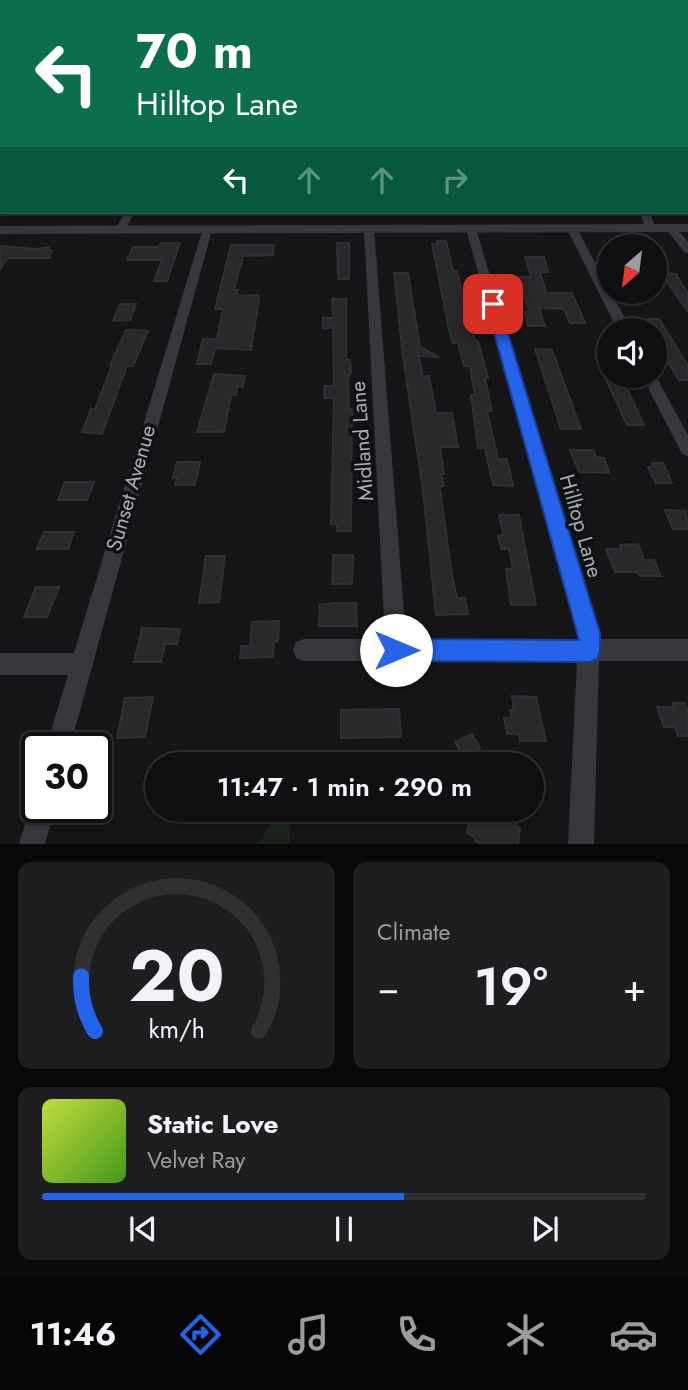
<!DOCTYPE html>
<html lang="en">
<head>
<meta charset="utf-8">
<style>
	body { margin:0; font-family:Jost,sans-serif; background:#1e1e20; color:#f1f3f6; height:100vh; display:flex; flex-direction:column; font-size:26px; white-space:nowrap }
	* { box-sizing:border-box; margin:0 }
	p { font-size:23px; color:#9c9d9f }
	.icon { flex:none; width:38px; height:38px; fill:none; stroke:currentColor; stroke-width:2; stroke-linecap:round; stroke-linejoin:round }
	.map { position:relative; height:844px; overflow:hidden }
	.drawer { display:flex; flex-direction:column; gap:18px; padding:18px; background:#09090a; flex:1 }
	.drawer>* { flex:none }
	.hud { position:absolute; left:0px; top:0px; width:690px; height:214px; box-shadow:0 2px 5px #0004,0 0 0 2px #303032; background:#0b6e4f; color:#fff; overflow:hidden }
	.needle { width:46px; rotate:208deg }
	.fabs { position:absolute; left:597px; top:234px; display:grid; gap:14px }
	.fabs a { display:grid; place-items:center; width:70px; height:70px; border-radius:50%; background:#101012; box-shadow:0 2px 5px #0004,0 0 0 2px #303032; font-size:35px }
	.speed { position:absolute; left:21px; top:732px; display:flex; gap:14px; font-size:35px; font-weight:700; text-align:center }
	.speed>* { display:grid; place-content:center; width:91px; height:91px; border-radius:50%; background:#101012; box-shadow:0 2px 5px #0004,0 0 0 2px #303032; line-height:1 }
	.speed .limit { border:4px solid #111; border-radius:10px; background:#fff; color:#111 }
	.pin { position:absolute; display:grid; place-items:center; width:60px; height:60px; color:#fff; margin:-30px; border-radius:14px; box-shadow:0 4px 10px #0006 }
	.me { position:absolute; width:77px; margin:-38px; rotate:90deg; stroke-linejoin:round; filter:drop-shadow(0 0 5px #0008) }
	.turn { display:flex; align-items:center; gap:24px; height:147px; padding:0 21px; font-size:32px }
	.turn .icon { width:91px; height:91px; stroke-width:2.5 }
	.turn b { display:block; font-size:49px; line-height:60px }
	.lanes { display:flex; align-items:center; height:66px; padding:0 21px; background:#0003; justify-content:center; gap:35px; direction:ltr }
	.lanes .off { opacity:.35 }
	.big { font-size:52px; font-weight:600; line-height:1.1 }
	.drawer .card { flex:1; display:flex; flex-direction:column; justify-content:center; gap:10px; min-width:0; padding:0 24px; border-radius:14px; background:#1e1e20 }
	.drawer .dial { align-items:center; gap:0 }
	.dial svg { height:182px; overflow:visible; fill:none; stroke:#303032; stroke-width:7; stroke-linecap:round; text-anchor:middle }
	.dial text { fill:#f1f3f6; stroke:none }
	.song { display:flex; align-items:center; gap:21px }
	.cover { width:84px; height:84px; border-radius:10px; background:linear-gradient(135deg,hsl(70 70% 55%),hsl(100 70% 35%)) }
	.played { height:7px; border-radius:4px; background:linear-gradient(90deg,#2563eb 60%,#303032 60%) }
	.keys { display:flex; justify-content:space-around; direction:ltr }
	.heat { display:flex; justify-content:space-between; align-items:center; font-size:38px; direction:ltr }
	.drawer .tiles { flex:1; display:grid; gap:18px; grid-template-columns:1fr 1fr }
	.card:last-child { grid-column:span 2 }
	.trip { position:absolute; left:145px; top:752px; width:399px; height:70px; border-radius:35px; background:#101012; box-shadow:0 2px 5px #0004,0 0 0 2px #303032; font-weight:600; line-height:70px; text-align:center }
	.menu { display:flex; height:112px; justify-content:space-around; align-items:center; background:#060607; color:#9c9d9f }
	.menu .icon { width:49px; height:49px }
	.menu .current { color:#2563eb }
	.menu b { font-size:32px; color:#f1f3f6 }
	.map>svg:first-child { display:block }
	.green { fill:#1c231d }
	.building { fill:#29292c; stroke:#303034; stroke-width:2 }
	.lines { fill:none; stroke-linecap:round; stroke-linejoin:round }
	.minor { fill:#37383d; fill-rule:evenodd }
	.tertiary { fill:#37383d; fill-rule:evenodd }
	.secondary { fill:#45474d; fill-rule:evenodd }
	.route { fill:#2563eb; stroke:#184099; stroke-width:2 }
	.labels { text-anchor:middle; stroke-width:7; stroke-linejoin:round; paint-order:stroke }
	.street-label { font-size:21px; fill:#a8adb8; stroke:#111113 }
</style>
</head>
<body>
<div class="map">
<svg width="688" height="844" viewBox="0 0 688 844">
	<rect width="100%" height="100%" fill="#161618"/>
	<path class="green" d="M280,810H290V844H258Z"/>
	<path class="building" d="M437,241H446L453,271H457L463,296H466L473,318L469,319L475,341H478L488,378H485L492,411H487L498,459H507L513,486L493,485L485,448H478L471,395H475L470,366H464L458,342L453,343L450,335L432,244H437Z
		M161,243H180L167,281H154L162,260H127L133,247H159Z
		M337,243H349V279H338Z
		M231,245H274L273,255L243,256L234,290H238L237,296L258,295L259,299L251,350L215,348L211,364H197L203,339H217L223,309H215Z
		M0,246L35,249L49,247L47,250H51L50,258H8L0,269Z
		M525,257H544L548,272H540L546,293H572L585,323H570L564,309L539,308L545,326H528L525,312H529L518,277H531Z
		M394,273H408L420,347L439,357L419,356L423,377L429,376L436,413H452L458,447H440L444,474H441L444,486H440V490L452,575L457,598H465L468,614L436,615L423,491L403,356Z
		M661,273L676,274L688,294V312Z
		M332,299H346V360H350L351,372L348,380L349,409H352L351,531H337V525L331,524L334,398H324V386H334L333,328H323V318H333Z
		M120,304H136L130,320L113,321Z
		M647,319H659L688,366V380H679L654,339V331H650L645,322H649Z
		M126,330L148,331L133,366H127L102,434L82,432L91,409H95L112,365H110Z
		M535,349L552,350L581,429H561Z
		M596,358H609V376H621L644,425H627Z
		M214,374L245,376L243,387L237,386L236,395H231L224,432H197Z
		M570,450H593L596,457L604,458L609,473L579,472Z
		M177,462H200L195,485H175L177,477L173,478Z
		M652,463H663L672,483H656L648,467H654Z
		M65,482H94L87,500H58Z
		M665,510L686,511L688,529H673Z
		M499,515H519L536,605H511L506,569H513L509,549H501L498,536L503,535Z
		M44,532H74L68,549H37Z
		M638,544L644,560H654L661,576H640L638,572H615L606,549H621L620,545Z
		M333,555H353L352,584H332Z
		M206,556H225L219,602L199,603Z
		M36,587H59L47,617H24Z
		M336,603H356L357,626H319L320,605Z
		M279,621L278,641L274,642L273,657L240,658L241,646H250L252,622Z
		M142,628L180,629L177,644H165L161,662H134Z
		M512,696L536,697L546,741H520L519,734H507L504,718H512L510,710H514Z
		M153,697L145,737L117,738L125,698Z
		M673,703H685L688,711V736H678L675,727H664L657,707H674Z
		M399,709L401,737L341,738V710Z
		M472,734L480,748L463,757L455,742Z
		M471,810H518L516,826L520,828L518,844H482L475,841V837L467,833Z"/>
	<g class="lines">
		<path class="minor" d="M0,141H2V147H0Z
			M125,212H135L124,232H116L115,230Z
			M640,212H650L655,228L654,230H646Z
			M369,226L374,229L406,639H578V633L466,229L471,226L476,229L599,639H688V661H599L594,844H568L577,661H304L296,658L293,650L296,642L304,639H385L364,229Z
			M667,226H675L688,242V253L684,252L667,230Z
			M568,227L577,229L632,331H618L567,229Z
			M203,228L212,230L70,747H46L68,675H0V653H74Z
			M654,373L688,435V456L682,454L642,376H654Z
			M37,796V807H55L45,844H19L33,798Z"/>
		<path class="tertiary" d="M688,224V232L0,234V226Z"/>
		<path class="secondary" d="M2,157V165L0,166V158Z"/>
	</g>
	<linearGradient id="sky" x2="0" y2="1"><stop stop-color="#0c0c0d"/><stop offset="0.45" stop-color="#363c48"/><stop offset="1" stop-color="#363c48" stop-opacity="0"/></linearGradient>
	<rect width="688" height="215" fill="url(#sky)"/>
	<path class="route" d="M493,301L499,304L600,633V651L597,659L589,662L396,661L388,658L385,650L388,643L396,639L579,640L486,304Z"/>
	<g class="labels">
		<g class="street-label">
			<text transform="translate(362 441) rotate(-94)" y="7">Midland Lane</text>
			<text transform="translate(131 488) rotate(-74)" y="7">Sunset Avenue</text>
			<text transform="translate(581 526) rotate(74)" y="7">Hilltop Lane</text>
		</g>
	</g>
</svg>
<div class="fabs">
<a><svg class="needle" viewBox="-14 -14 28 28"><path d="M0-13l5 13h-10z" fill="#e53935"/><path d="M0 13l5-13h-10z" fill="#9c9d9f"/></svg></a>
<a><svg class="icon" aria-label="sound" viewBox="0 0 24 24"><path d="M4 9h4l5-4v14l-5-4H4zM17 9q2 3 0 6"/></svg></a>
</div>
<div class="speed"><div class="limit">30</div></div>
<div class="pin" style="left:493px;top:304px;background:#d93025"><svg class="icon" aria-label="arrive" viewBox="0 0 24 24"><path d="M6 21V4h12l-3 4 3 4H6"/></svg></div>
<svg class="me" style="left:396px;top:650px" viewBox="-20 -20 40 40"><circle r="19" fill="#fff"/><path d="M0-13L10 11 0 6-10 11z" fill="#2563eb"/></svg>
<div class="trip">11:47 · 1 min · 290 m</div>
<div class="hud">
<div class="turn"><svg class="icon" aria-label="left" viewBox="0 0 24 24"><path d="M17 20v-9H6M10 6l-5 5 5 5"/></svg><div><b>70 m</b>Hilltop Lane</div></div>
<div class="lanes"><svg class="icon" aria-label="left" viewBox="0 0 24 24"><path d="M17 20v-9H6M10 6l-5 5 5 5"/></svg><svg class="icon off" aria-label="ahead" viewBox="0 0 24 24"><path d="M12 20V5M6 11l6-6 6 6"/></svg><svg class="icon off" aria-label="ahead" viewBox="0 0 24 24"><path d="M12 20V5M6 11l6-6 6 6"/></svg><svg class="icon off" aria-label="right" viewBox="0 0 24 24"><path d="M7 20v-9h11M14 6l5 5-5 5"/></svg></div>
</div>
</div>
<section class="drawer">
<div class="tiles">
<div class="card dial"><svg viewBox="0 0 100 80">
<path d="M14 69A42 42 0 1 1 86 69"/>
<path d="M14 69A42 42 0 0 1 8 45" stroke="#2563eb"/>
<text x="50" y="56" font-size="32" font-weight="700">20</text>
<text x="50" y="72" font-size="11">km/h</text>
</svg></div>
<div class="card"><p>Climate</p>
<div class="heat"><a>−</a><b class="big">19°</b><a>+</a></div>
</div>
<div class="card">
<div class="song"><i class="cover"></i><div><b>Static Love</b><p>Velvet Ray</p></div></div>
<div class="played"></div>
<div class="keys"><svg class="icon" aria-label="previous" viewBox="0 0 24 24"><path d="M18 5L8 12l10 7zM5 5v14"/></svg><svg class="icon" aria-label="pause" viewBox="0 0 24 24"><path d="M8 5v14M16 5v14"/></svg><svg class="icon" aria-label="next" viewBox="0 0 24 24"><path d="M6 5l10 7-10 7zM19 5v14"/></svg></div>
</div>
</div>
</section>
<nav class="menu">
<b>11:46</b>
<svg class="icon current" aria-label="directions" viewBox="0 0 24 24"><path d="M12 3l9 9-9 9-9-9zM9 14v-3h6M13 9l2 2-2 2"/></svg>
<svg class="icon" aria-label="music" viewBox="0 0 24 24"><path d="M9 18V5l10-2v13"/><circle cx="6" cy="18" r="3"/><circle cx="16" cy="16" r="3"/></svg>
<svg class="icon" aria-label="phone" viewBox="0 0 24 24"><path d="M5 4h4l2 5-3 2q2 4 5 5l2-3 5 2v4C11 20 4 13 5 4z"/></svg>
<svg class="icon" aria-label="climate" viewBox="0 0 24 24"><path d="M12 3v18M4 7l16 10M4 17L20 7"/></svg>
<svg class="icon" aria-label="car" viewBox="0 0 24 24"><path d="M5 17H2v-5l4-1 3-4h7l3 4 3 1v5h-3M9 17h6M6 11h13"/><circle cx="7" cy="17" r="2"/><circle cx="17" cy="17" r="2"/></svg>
</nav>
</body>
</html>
